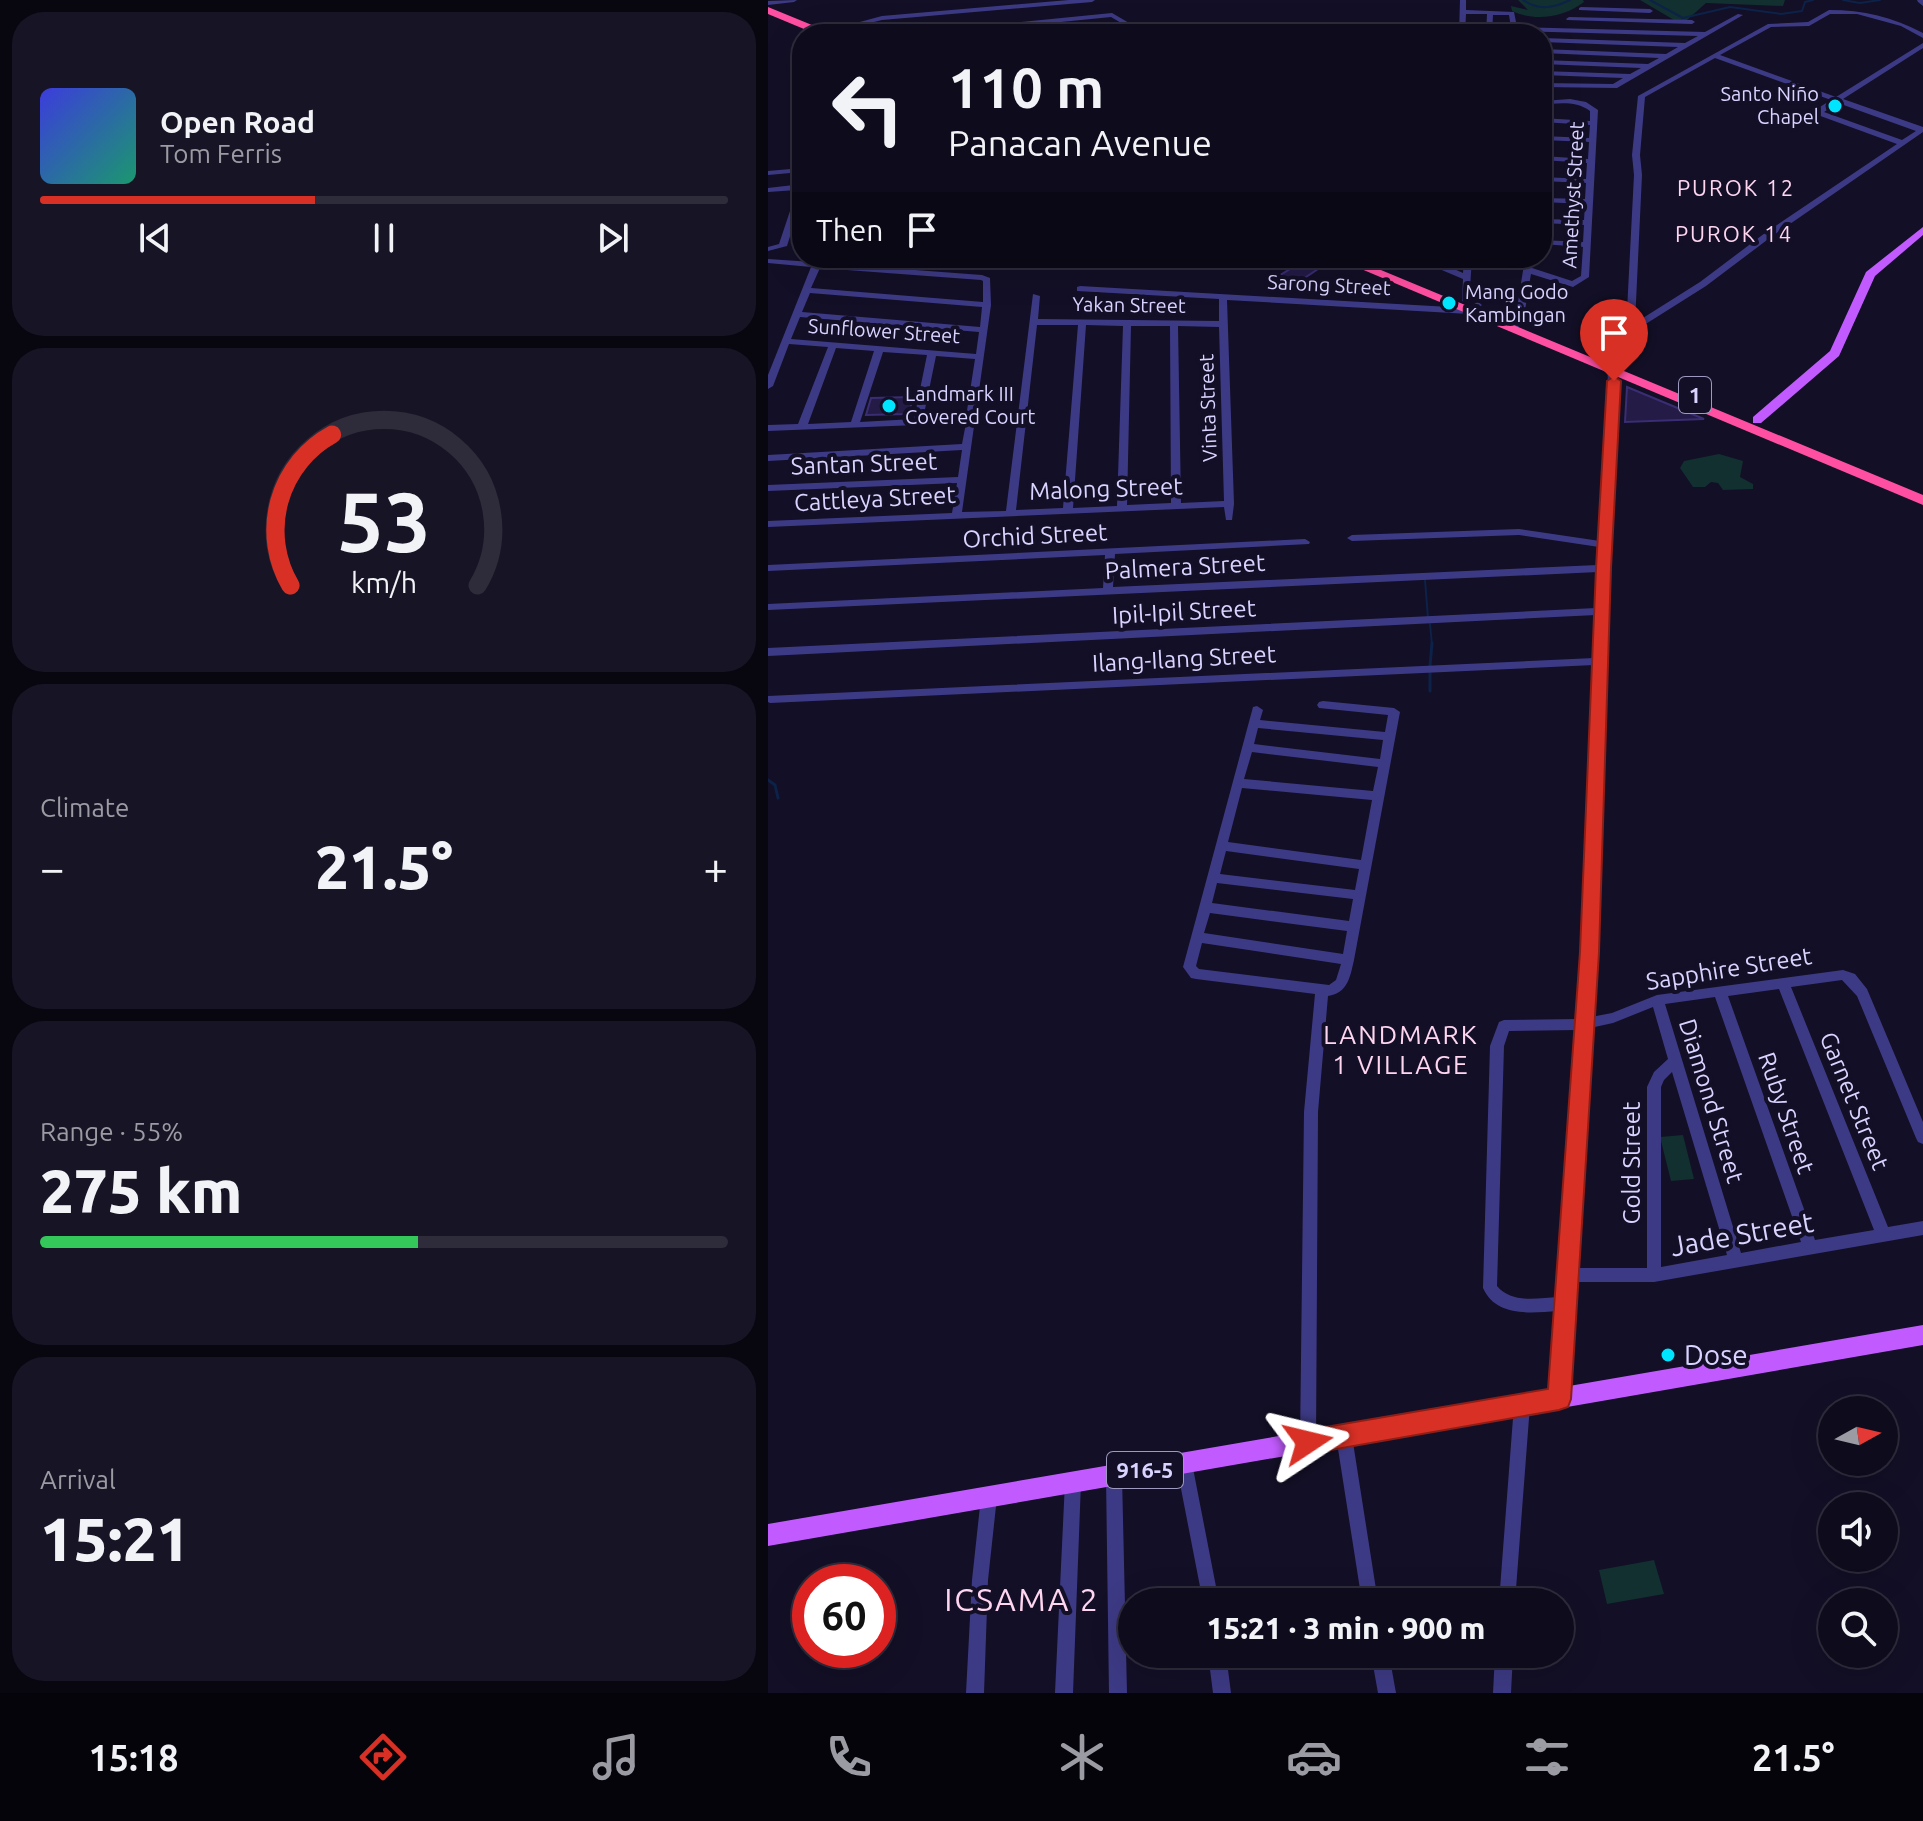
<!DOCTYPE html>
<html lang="en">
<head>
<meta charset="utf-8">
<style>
	body { margin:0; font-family:Ubuntu,sans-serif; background:#171425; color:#f1f3f6; height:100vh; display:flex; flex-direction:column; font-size:30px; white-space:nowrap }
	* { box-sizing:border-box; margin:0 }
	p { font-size:26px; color:#9b9ba3 }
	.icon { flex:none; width:44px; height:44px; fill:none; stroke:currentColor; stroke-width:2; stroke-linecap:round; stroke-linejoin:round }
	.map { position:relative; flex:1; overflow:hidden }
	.sheet { display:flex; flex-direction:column; gap:12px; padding:12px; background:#08060f; width:768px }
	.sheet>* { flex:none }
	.hud { position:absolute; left:24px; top:24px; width:760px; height:244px; border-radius:32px; box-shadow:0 8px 32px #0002,0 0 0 2px #2e2b3b; background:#0e0b1c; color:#f1f3f6; overflow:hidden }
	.needle { width:52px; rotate:82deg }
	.controls { position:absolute; left:1050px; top:1396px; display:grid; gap:16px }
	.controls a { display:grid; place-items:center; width:80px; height:80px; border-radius:50%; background:#0e0b1c; box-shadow:0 8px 32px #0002,0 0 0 2px #2e2b3b; font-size:40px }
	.speed { position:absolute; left:24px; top:1564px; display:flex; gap:16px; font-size:40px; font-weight:700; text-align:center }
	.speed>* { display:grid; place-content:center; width:104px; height:104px; border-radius:50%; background:#0e0b1c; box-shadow:0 8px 32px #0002,0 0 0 2px #2e2b3b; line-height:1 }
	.speed .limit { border:12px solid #d22; background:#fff; color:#111 }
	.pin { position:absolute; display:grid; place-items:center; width:68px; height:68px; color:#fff; margin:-82px -34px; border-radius:50% 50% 50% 0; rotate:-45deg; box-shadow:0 0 8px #0007 }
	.pin .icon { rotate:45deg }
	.me { position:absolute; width:88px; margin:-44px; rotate:80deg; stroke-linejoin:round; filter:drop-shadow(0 0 6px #0008) }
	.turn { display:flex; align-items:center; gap:28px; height:168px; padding:0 24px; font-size:36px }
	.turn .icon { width:104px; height:104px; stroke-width:2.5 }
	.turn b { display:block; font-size:56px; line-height:68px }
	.then { display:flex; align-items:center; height:76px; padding:0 24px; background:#0003; gap:16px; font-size:30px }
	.big { font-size:60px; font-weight:800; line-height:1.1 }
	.sheet .card { flex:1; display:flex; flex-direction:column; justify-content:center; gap:12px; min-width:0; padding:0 28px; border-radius:32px; background:#171425 }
	.sheet .dial { align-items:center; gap:0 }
	.dial svg { height:208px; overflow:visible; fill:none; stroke:#2e2b3b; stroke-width:7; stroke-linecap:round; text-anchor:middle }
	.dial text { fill:#f1f3f6; stroke:none }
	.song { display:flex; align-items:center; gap:24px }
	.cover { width:96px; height:96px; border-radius:12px; background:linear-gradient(135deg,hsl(240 70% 55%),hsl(160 70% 35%)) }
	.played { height:8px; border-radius:4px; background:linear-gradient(90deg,#d93025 40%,#2e2b3b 40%) }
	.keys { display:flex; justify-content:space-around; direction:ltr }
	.heat { display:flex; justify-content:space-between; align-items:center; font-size:44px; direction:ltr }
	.charge { height:12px; border-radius:6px; background:linear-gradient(90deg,#34c759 55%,#2e2b3b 0) }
	.trip { position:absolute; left:350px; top:1588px; width:456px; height:80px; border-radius:40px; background:#0e0b1c; box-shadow:0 8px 32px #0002,0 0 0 2px #2e2b3b; font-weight:800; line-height:80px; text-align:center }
	.dock { display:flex; height:128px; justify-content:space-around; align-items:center; background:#06040b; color:#9b9ba3 }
	.dock .icon { width:56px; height:56px }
	.dock .current { color:#d93025 }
	.dock b { font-size:36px; color:#f1f3f6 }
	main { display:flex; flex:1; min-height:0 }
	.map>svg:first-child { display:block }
	.green { fill:#12302f }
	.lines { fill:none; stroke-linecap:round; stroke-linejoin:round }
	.stream-far1 { stroke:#0c2248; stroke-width:2 }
	.stream { stroke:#0c2248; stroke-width:3 }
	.building { fill:#241b47; stroke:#3b2d73; stroke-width:2 }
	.minor { fill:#3d3a85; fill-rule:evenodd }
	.major { fill:#c25bff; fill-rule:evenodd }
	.highway { fill:#ff4fa3; fill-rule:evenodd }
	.route { fill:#d93025; stroke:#8d1f18; stroke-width:2 }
	.poi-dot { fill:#00e5ff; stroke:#130f26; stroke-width:3 }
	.labels { text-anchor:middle; stroke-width:8; stroke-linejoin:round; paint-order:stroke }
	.far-poi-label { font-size:20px; fill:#d9d4ff; stroke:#130f26; text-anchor:start }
	.far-street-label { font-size:20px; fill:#d9d4ff; stroke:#130f26 }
	.far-neighbourhood-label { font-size:22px; letter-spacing:2px; fill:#ffd6f0; stroke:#130f26 }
	.shield { fill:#130f26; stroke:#9e99be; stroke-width:2 }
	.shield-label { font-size:22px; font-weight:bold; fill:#d9d4ff }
	.street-label { font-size:24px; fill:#d9d4ff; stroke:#130f26 }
	.neighbourhood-label { font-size:26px; letter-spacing:2px; fill:#ffd6f0; stroke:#130f26 }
	.near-street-label { font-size:28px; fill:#d9d4ff; stroke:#130f26 }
	.near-poi-label { font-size:28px; fill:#d9d4ff; stroke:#130f26; text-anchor:start }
	.near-neighbourhood-label { font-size:32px; letter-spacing:2px; fill:#ffd6f0; stroke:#130f26 }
</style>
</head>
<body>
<main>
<section class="sheet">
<div class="card">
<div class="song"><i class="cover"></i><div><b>Open Road</b><p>Tom Ferris</p></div></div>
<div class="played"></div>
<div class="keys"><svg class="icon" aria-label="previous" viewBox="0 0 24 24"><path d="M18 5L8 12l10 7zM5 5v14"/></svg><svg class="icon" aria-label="pause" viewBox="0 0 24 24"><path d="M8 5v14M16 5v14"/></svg><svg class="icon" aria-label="next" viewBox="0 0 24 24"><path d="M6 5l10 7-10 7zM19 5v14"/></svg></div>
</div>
<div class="card dial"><svg viewBox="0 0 100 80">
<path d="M14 69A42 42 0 1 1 86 69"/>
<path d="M14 69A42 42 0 0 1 30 11" stroke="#d93025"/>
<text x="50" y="56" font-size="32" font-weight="700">53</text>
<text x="50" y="72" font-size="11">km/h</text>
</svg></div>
<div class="card"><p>Climate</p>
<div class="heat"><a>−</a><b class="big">21.5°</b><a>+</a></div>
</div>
<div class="card"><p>Range · 55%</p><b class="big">275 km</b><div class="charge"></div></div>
<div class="card"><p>Arrival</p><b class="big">15:21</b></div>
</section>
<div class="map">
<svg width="1155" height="1693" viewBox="0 0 1155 1693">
	<rect width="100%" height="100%" fill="#130f26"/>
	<path class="green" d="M750,0H815L816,2C797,17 767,22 744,11L743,6L760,10Z
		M872,0H1017L1015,6L938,3L919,20H906Z
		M951,454L975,461L972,477L985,484V489L955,490L950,483L943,482L937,487H925L912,468L916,461Z
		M915,1135L926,1179L903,1181L892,1137Z
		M886,1560L896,1594L839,1604L831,1570Z"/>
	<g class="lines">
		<path class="stream-far1" d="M755,0C771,11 785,8 802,0
			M882,0L915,18L962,7L1013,14L1034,11L1037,2L1045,0
			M1075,0L1092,3L1112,0
			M657,580L660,618
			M662,624L664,645"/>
		<path class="stream" d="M662,666L664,643
			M662,673V691
			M0,780L7,785L10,798"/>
	</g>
	<path class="building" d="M540,258L556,265L523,287L506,279Z
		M859,387L936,419L857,422Z
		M145,397L141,414L98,415L103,398Z"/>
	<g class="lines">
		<path class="minor" d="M29,0L26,2L0,5V1Z
			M301,0H327L324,2L114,20L58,34L51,33L114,16Z
			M692,0H698V10L746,12L749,27L937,32L970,14L975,15L849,88L774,87V83L845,84L855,78L774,75V71L862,74L873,68L774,64V60L880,64L891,58L774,53V49L898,54L910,47L774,42V38L917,43L930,36L750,31V34H744L741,15H725L724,34H718L719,14H698L697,34H691Z
			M1149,0H1155V6L1150,2Z
			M813,7L882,9L885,11L882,13L811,10V8Z
			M1061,10C1095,10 1125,17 1155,33V38L1133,26L1089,14H1062L1041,26L1003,27L952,55L1068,97L1155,43V48L1075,99L1155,127V132L1003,237L938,286L865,332L852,347L847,360L851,407L840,568L827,952L823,1017L844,1013L889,995L1075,970L1087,974L1099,989L1155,1122V1144L1150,1142L1148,1138L1089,996L1074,980L1023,987L1120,1227L1155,1221V1235L886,1282H806L799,1399L796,1404L791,1407L786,1404L783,1399L789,1311C762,1313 728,1317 715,1288L722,1046L731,1022L736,1020L810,1019L815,952L826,665L2,703L0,702V696L826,658L828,615L0,656V648L828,608L830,572L0,610V604L335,588L337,555L0,571V565L537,539L542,542L541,544L347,554L345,587L830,565L831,547L751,535L584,541L579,538L584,535L751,529L832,541L841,407L839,360L844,346L858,330L866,175L864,155L870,96L1000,24L1040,22ZM947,58L1063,100L1047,110V114L1129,144L997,233L932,282L867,323L874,175L872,155L877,97ZM1070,103L1148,131L1134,140L1056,112ZM1011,989L1106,1230L1047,1240L960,996ZM947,997L1033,1242L973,1253L897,1004ZM885,1007L900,1059L886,1072L879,1087V1268H807L822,1028L845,1023ZM809,1030L790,1297C770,1298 744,1304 729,1286L736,1046L741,1031ZM904,1072L959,1255L893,1267V1087L896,1080Z
			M344,13L380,34H372L343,17L173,34H149L152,32Z
			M801,17L924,20L927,22L924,24L799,20L798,19Z
			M323,30L336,34H290L293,32Z
			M802,99L818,102L830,110L821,277L805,287L763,274L755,322L746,331H740V327L747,321L757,258H765L764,268L804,281L813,276L815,247L774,244V240L815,242L816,225L774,223V219L816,220L817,204L774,202V198L817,199L818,183L774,181V177L818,179L819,163L774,160V156L820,159L821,142L774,140V136L821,138L822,125L774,122V118L822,121V111C808,101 791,103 774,105V101Z
			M34,168V172L0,175V171Z
			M34,184V198L19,246L0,251V247L11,244L29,190L0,192V188Z
			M663,258H671L675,264L695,273L696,258H704L701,303L694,301L695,279L669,268Z
			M0,259L45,262L50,259H53V263L214,275L222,278L223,305L194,512L238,511L265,294L272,296L270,319L451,321V299L309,291V287L312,286L699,308L710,302L714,305L701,314L459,300L466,504L464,520H458L456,507L0,527V521L184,513L189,483L0,491V485L190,477L194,450L0,461V455L194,444L198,423L0,431V425L30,424L60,347L21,344L5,386L0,389V375L43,267L0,263ZM52,268L213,280L215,281V302L43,288ZM42,293L214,307L212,327L34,312ZM32,317L211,332L208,354L23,339ZM269,325H310L295,508L248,510ZM318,325L355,326L349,506L305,508ZM363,326H402L403,503L359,505ZM410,326L451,327L456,501L413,503ZM68,348L106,351L83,422L40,424ZM115,352L159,355L146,419L92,422ZM168,356L207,359L198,417L155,419Z
			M555,701L626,708L632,712L586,960C582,977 580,993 560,996L550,1112L548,1442L546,1448L540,1450L534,1448L532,1442L536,1112L547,994L428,979L423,978L415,967L485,707L489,706L495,710L492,720L617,732L620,715L551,708L549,705L551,702ZM490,728L615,740L612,759L486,744ZM484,752L610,767L605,791L476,779ZM474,788L604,800L593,860L460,842ZM458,851L591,869L587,890L452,874ZM449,883L585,899L581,921L444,903ZM442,913L579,931L575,954L436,933ZM434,943L573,964L568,980L561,985L431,969L428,966Z
			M754,1397L760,1400L762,1405L747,1602H731L746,1405L748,1400Z
			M576,1428L582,1430L584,1436L610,1602H594L568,1436L570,1430Z
			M416,1455L422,1457L424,1463L451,1602H435L408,1463L410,1457Z
			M346,1468L352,1470L354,1476L359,1693H341L338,1476L340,1470Z
			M305,1474L311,1476L313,1482L305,1693H287L297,1482L299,1476Z
			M221,1489L227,1491L229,1497L220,1580L216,1693H198L204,1580L213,1497L215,1491Z
			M440,1654H458L463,1693H445Z
			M603,1654H621L628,1693H610Z
			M727,1654H745L743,1693H725Z"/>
		<path class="major" d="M1155,227V235L1107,276L1071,356L993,423H985V417L1062,351L1098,272Z
			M1155,1325V1345L0,1546V1524Z"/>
		<path class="highway" d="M0,7L61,32L62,34H48L0,14Z
			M567,258H584L1155,495V505Z"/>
	</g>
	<path class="route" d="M846,376L853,381L843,568L831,952L803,1399L800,1407L791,1410L540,1454L531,1451L528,1442L531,1434L540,1430L780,1389L812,952L828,568L839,381Z"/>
	<g class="poi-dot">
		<circle cx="1067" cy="106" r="8"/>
		<circle cx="681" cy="303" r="8"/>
		<circle cx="121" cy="406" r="8"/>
		<circle cx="900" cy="1355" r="8"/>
	</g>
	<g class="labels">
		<g class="far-poi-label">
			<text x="1051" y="101" text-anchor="end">Santo Niño<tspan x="1051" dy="23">Chapel</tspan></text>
			<text x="697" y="299">Mang Godo<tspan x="697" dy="23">Kambingan</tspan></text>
			<text x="137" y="401">Landmark III<tspan x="137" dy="23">Covered Court</tspan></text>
		</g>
		<g class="far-street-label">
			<text transform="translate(805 195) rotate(-87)" y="7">Amethyst Street</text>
			<text transform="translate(561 285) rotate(3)" y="7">Sarong Street</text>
			<text transform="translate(361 305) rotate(1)" y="7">Yakan Street</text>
			<text transform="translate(116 331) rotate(4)" y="7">Sunflower Street</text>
			<text transform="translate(440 408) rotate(-92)" y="7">Vinta Street</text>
		</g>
		<g class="far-neighbourhood-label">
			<text x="968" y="196">PUROK 12</text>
			<text x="966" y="242">PUROK 14</text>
		</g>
		<g class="shield">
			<rect x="911" y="377" width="32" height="36" rx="6"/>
			<rect x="339" y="1452" width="76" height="36" rx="6"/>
		</g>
		<g class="shield-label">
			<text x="927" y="403">1</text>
			<text x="377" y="1478">916-5</text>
		</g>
		<g class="street-label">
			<text transform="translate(96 464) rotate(-2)" y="8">Santan Street</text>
			<text transform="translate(338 489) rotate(-2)" y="8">Malong Street</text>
			<text transform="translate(107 499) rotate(-3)" y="8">Cattleya Street</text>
			<text transform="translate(267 536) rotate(-3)" y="8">Orchid Street</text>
			<text transform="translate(417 567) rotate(-3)" y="8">Palmera Street</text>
			<text transform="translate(416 612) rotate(-3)" y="8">Ipil-Ipil Street</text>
			<text transform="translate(416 659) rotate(-3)" y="8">Ilang-Ilang Street</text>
			<text transform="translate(961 969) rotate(-9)" y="8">Sapphire Street</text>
			<text transform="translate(943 1101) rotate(73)" y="8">Diamond Street</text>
			<text transform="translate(1086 1101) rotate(68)" y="8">Garnet Street</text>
			<text transform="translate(1018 1113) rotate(71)" y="8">Ruby Street</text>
			<text transform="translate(864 1163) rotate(-90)" y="8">Gold Street</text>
		</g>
		<g class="neighbourhood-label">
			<text x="633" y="1044">LANDMARK<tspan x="633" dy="30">1 VILLAGE</tspan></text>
		</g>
		<g class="near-street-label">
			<text transform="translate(974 1234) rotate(-10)" y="10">Jade Street</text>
		</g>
		<g class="near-poi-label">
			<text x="916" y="1365">Dose</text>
		</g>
		<g class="near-neighbourhood-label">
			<text x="254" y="1611">ICSAMA 2</text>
		</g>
	</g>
</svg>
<div class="controls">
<a><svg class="needle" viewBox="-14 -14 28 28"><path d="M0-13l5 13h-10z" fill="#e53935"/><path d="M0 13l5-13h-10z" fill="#9b9ba3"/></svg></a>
<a><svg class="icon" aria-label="sound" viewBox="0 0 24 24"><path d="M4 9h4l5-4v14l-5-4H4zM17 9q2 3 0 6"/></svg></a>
<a><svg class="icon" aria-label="search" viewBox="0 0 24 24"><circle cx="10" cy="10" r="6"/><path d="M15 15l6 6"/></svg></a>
</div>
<div class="speed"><div class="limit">60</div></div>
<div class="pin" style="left:846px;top:381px;background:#d93025"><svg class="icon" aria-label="arrive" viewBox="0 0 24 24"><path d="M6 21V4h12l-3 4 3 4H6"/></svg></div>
<svg class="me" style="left:540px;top:1442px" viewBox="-20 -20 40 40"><path d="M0-17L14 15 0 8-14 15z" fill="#d93025" stroke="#fff" stroke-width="4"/></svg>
<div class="trip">15:21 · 3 min · 900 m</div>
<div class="hud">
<div class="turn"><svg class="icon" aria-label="left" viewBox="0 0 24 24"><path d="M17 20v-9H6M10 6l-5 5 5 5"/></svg><div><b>110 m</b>Panacan Avenue</div></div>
<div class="then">Then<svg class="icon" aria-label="arrive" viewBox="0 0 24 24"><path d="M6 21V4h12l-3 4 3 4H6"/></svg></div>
</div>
</div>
</main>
<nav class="dock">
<b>15:18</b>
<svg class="icon current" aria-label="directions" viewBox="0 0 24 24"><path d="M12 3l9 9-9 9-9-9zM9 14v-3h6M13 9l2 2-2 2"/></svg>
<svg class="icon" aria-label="music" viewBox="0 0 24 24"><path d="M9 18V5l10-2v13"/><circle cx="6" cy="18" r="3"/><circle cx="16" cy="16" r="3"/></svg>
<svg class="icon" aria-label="phone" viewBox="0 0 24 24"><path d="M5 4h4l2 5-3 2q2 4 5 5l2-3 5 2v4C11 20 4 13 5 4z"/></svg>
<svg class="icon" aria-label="climate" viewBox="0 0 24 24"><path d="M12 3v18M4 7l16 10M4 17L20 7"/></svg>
<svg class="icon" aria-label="car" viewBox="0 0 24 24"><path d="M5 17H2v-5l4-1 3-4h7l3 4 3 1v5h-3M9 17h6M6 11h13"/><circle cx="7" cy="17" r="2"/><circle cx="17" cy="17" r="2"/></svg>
<svg class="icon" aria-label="filters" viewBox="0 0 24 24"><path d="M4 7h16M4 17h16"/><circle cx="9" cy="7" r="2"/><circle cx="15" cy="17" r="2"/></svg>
<b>21.5°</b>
</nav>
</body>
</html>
